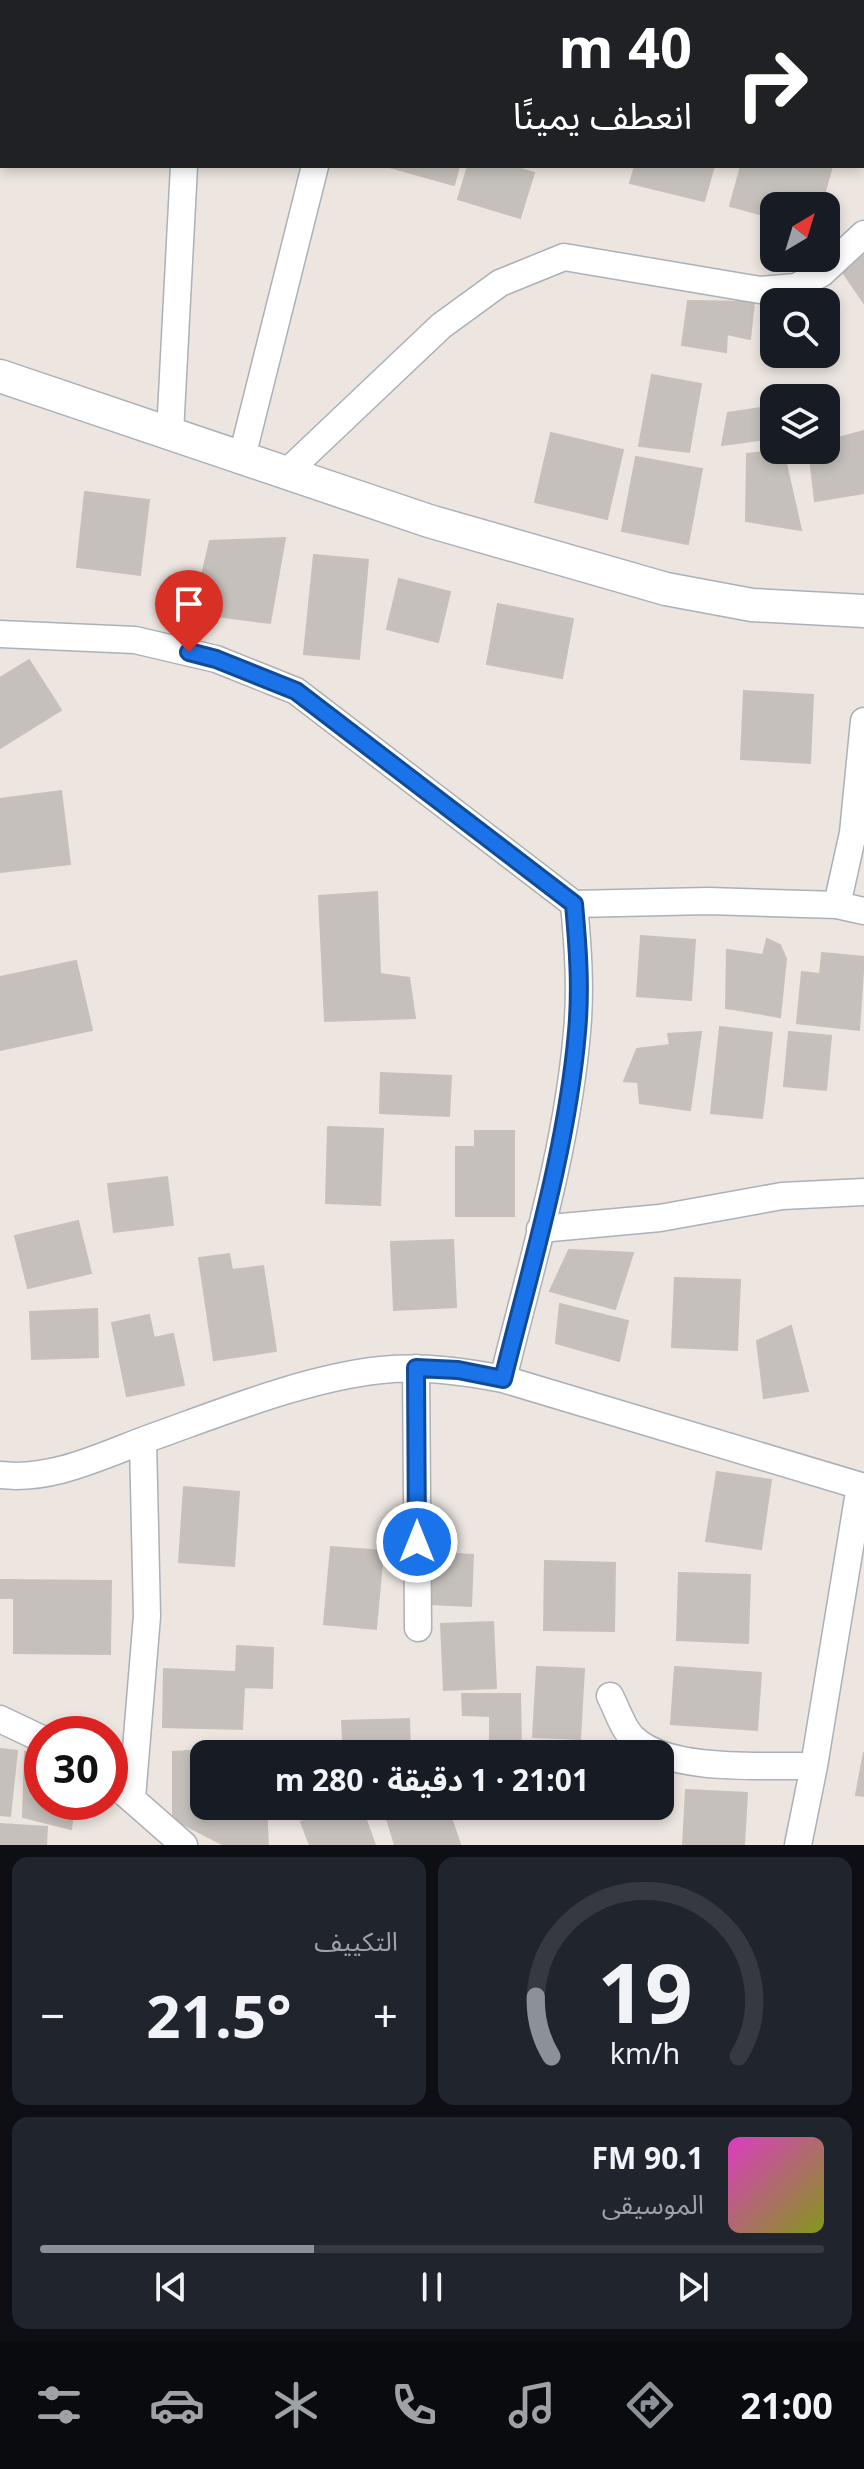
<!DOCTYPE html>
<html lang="ar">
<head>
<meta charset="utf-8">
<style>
	body { margin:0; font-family:"Noto Sans","Noto Sans Arabic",sans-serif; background:#20242c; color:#f1f3f6; direction:rtl; height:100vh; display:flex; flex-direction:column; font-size:30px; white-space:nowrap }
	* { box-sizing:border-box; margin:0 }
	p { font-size:26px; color:#9ea1a6 }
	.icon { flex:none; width:44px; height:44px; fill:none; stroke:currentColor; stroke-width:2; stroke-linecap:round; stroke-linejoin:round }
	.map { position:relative; height:1845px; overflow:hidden; direction:ltr }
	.details { display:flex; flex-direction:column; gap:12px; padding:12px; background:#0d0f14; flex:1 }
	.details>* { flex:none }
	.top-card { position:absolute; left:0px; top:0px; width:864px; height:168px; box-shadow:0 4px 12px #0003; direction:rtl; background:#202124; color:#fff; overflow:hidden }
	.needle { width:52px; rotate:38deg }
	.fabs { position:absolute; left:760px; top:192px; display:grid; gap:16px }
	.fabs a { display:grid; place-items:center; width:80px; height:80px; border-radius:16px; background:#171b24; box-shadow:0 4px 12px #0003; font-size:40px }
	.speed { position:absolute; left:24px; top:1716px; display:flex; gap:16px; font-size:40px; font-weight:700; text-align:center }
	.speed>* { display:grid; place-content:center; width:104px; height:104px; border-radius:50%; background:#171b24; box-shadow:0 4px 12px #0003; line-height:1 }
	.speed .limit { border:12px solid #d22; background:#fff; color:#111 }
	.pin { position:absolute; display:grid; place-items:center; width:68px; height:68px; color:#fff; margin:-82px -34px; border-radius:50% 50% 50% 0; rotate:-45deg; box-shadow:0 0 8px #0007 }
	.pin .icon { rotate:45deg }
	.me { position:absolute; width:88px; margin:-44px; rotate:0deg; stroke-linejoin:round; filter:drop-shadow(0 0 6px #0008) }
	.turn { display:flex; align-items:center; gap:28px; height:168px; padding:0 40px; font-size:36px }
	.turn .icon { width:104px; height:104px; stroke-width:2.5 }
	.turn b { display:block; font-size:56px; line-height:68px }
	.big { font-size:60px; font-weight:700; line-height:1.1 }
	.details .widget { flex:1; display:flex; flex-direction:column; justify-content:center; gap:12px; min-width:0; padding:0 28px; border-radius:16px; background:#20242c }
	.details .dial { align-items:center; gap:0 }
	.dial svg { height:208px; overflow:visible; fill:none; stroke:#363941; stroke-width:7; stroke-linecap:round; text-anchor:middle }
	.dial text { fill:#f1f3f6; stroke:none }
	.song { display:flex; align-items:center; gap:24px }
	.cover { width:96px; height:96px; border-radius:12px; background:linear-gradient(135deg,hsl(310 70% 55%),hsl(70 70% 35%)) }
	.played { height:8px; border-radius:4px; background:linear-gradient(90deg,#8c9099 35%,#363941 35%) }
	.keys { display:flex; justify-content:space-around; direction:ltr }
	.heat { display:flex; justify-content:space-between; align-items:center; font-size:44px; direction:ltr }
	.details .tiles { flex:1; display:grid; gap:12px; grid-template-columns:1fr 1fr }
	.widget:last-child { grid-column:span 2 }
	.trip { position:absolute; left:190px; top:1740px; width:484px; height:80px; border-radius:16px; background:#171b24; box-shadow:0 4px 12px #0003; font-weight:700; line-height:80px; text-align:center; direction:rtl }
	.tab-bar { display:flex; height:128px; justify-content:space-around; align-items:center; background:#090b0e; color:#9ea1a6 }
	.tab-bar .icon { width:56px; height:56px }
	.tab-bar .current { color:#8c9099 }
	.tab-bar b { font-size:36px; color:#f1f3f6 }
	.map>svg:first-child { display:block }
	.building { fill:#c5c0bb; stroke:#c8c0b9; stroke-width:2 }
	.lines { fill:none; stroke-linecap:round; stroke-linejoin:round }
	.minor-casing { stroke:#acb0b7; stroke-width:29 }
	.tertiary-casing { stroke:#acb0b7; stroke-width:35 }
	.minor { stroke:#fff; stroke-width:26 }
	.tertiary { stroke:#fff; stroke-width:32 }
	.route-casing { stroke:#114b97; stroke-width:20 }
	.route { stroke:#1a73e8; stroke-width:14 }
</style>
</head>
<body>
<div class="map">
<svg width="864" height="1845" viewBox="0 0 864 1845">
	<rect width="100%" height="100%" fill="#ece5e0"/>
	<path class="building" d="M430,0H505L429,2Z
		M386,166H459L454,185Z
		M468,166H512L534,173L520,218L458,199Z
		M635,166H714L704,201L630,183Z
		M741,166H832L821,206H774V218L730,206Z
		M864,255V303L842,271Z
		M688,301L754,302L750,339L727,334L726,352L682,345Z
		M652,375L701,384L689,452L639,446Z
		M774,406V438L722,445L728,413Z
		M864,431V493L815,501L809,450H826V441Z
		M551,433L623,450L607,519L535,502Z
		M783,450L801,530L746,521L747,454Z
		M636,457L702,469L688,544L622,531Z
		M85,492L149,500L140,575L77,567Z
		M285,538L270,623L193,613L210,541Z
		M314,555L368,560L359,659L304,654Z
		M399,579L450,592L438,642L387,629Z
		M498,604L573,619L562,678L487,664Z
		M29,660L61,710L0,748V678Z
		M744,691L813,695L810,763L741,759Z
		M61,791L70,864L0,872V799Z
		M377,892L380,974L409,978L415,1018L325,1021L319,896Z
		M641,936L695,940L691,1000L637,996Z
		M767,939L780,945L786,959L780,1017L726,1008L727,950L763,955Z
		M822,953L864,957L859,1030L797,1023L802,972L820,974Z
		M76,961L92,1030L0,1050V977Z
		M720,1027L772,1033L762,1118L711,1113Z
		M701,1032L690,1110L640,1103L638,1082L624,1081L637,1049L670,1045L668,1034Z
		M789,1032L831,1036L826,1090L784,1086Z
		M381,1073L451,1076L449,1116L380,1113Z
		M328,1127L383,1129L380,1205L326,1203Z
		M475,1131H514V1216H456V1147H475Z
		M167,1177L173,1225L114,1232L108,1184Z
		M78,1221L91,1273L28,1288L15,1236Z
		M453,1240L456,1307L394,1310L391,1242Z
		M569,1250L633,1253L615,1309L550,1291Z
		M229,1254L232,1270L263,1266L276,1351L214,1360L199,1258Z
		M675,1278L740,1280L737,1350L672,1347Z
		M560,1304L628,1321L619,1361L556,1343Z
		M97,1309L98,1357L32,1359L30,1312Z
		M149,1315L154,1338L173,1334L184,1385L127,1396L112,1323Z
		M791,1326L808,1391L764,1398L757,1341Z
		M717,1472L771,1480L761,1549L706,1541Z
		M184,1487L239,1492L234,1566L179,1562Z
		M331,1547L383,1551L376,1629L324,1624Z
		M433,1553L473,1555L471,1606L430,1604Z
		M545,1561L615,1563L614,1631L544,1630Z
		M679,1573L750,1575L748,1643L677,1640Z
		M0,1580L111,1581L110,1654L14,1653V1598H0Z
		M493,1622L496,1688L444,1690L441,1624Z
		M237,1646L273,1648L272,1688L244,1687L242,1729L163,1727L164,1669L236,1672Z
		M537,1667L584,1669L580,1739L533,1737Z
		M675,1667L761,1673L757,1730L671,1724Z
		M462,1694H520L521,1748H490V1716L463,1715Z
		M409,1719L410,1754H344L342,1721Z
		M0,1749L17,1751L10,1816L0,1815Z
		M223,1749L230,1754H204V1806H266L268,1845H224L173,1819V1752Z
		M25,1752L42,1758V1802H75L71,1829L23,1817Z
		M864,1752V1796L856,1795Z
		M686,1790L747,1793L744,1845H683Z
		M344,1806H361L375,1845H310L301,1822Z
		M383,1806H447L460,1844L395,1845Z
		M0,1824L47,1827L46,1845H0Z"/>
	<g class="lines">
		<defs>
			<path id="minor" d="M192,2V0
				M356,2L357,0
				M170,433L184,166
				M242,457L315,166
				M287,472L441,326L500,283L564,257L760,290L796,287L822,273L864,234
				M0,634L135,640L216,659L296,691L574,904C578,947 581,989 577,1032C567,1149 531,1265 503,1379
				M864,721L853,833L837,905L864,911
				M574,904L708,901L837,905
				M540,1229L660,1218L782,1196L864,1192
				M416,1368L418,1628
				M0,1475C51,1481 99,1457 147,1439C220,1413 305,1378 381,1370C423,1366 462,1371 503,1379L864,1487
				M610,1696C617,1709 623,1730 634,1739C671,1773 766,1765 814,1766
				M0,1719L42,1739
				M110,1780L184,1845
				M132,1798L147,1616L143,1441
				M798,1845L814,1766L860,1486"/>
			<path id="tertiary" d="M0,376L429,521L666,589L752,605L864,611"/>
		</defs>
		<use href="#minor" class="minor-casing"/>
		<use href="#tertiary" class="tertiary-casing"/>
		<use href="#minor" class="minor"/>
		<use href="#tertiary" class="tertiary"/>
	</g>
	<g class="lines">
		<defs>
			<path id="route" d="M189,652L216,659L296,691L574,904C578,947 581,989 577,1032C567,1148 531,1266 503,1379L458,1370L416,1368L417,1542"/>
		</defs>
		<use href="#route" class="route-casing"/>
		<use href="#route" class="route"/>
	</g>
</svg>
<div class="fabs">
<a><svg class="needle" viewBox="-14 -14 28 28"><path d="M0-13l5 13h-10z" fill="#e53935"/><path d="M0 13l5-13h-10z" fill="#9ea1a6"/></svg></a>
<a><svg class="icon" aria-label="search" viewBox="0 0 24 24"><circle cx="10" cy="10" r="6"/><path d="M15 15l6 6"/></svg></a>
<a><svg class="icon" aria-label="layers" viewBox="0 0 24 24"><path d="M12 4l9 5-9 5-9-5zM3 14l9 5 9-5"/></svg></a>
</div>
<div class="speed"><div class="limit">30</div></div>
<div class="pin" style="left:189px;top:652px;background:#d93025"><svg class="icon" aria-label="arrive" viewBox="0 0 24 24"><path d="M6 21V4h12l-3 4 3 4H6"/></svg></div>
<svg class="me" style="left:417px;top:1542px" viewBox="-20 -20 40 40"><circle r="17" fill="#1a73e8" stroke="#fff" stroke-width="3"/><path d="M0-11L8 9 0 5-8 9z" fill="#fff"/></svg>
<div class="trip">21:01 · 1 دقيقة · 280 m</div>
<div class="top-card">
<div class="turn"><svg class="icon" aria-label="right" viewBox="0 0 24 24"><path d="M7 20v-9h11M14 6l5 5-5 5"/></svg><div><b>40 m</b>انعطف يمينًا</div></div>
</div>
</div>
<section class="details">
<div class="tiles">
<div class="widget dial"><svg viewBox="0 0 100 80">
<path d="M14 69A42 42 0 1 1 86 69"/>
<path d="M14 69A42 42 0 0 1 8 46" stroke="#8c9099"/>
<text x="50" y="56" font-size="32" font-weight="700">19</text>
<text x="50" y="72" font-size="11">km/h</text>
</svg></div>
<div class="widget"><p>التكييف</p>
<div class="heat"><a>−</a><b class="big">21.5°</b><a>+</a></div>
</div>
<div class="widget">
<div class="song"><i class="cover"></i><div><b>90.1 FM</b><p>الموسيقى</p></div></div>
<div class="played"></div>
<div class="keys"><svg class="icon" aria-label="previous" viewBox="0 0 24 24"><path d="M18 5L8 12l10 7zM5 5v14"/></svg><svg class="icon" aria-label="pause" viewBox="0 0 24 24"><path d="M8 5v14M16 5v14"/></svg><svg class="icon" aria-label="next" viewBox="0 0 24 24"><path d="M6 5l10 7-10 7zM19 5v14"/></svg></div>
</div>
</div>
</section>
<nav class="tab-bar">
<b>21:00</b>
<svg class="icon current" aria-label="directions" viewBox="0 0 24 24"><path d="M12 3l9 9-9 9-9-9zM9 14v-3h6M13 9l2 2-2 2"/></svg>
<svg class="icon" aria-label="music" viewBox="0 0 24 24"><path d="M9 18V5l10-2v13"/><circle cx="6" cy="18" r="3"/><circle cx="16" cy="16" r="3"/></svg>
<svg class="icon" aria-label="phone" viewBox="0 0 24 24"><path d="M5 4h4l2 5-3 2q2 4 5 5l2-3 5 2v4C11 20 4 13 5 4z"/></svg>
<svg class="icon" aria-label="climate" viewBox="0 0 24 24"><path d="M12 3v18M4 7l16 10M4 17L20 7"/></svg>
<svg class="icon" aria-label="car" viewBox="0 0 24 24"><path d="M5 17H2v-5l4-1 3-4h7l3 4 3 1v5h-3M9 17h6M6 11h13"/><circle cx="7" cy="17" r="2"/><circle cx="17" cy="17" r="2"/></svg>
<svg class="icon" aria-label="filters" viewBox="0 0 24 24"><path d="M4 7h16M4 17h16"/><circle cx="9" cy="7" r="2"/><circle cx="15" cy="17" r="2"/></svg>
</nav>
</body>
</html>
